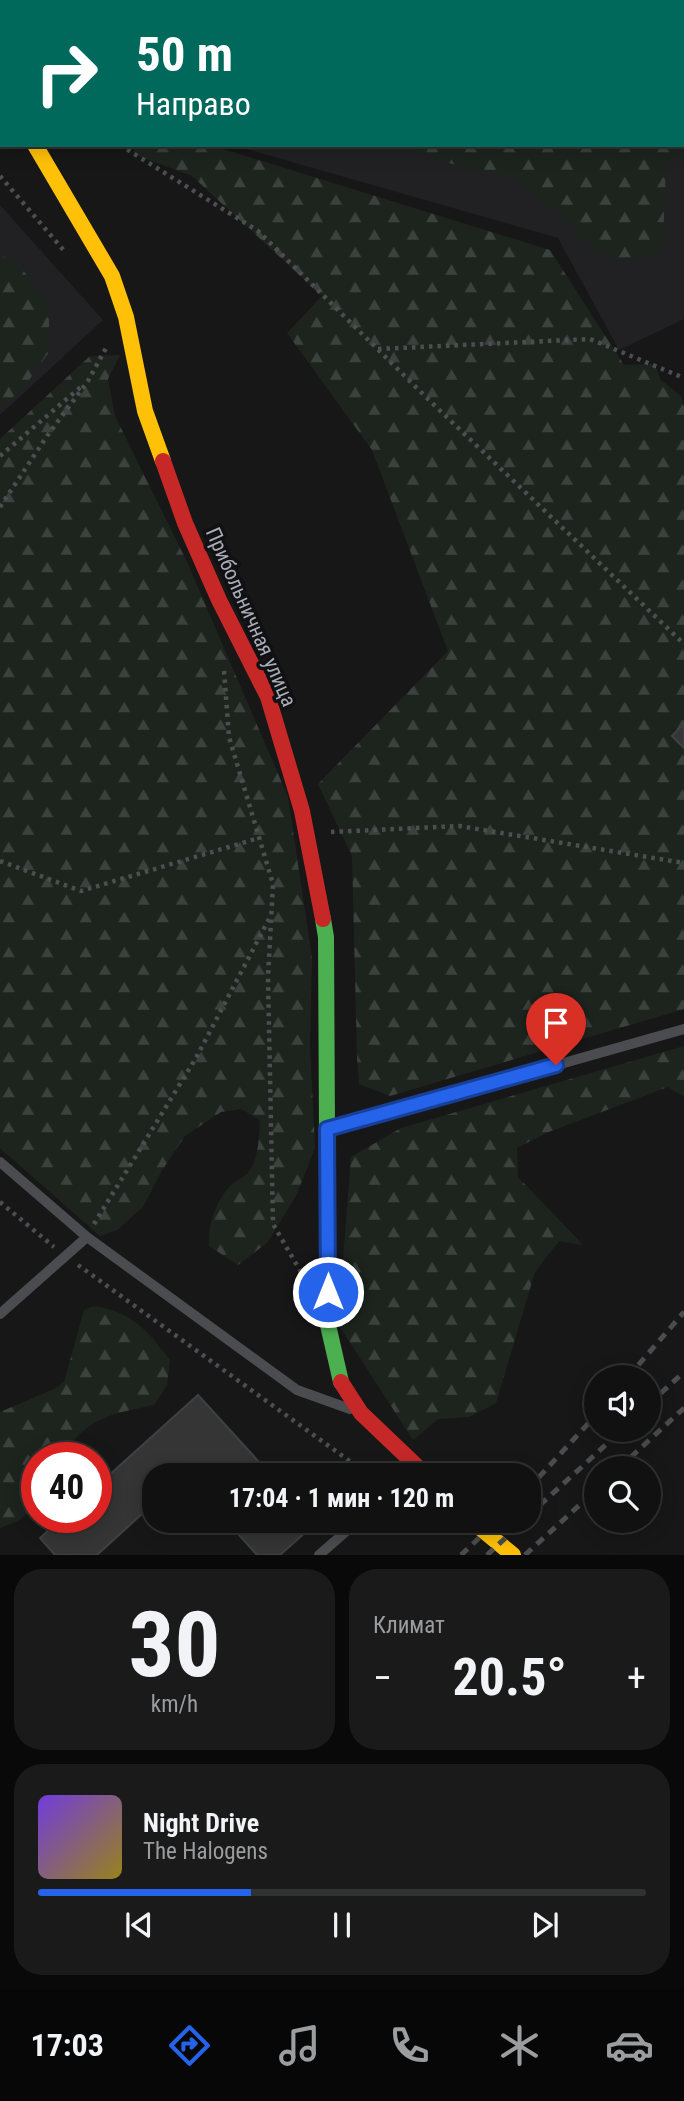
<!DOCTYPE html>
<html lang="ru">
<head>
<meta charset="utf-8">
<style>
	body { margin:0; font-family:"Roboto Condensed",sans-serif; background:#1a1a1a; color:#f1f3f6; height:100vh; display:flex; flex-direction:column; font-size:26px; white-space:nowrap }
	* { box-sizing:border-box; margin:0 }
	p { font-size:23px; color:#9c9d9f }
	.icon { flex:none; width:38px; height:38px; fill:none; stroke:currentColor; stroke-width:2; stroke-linecap:round; stroke-linejoin:round }
	.map { position:relative; height:1555px; overflow:hidden }
	.side { display:flex; flex-direction:column; gap:14px; padding:14px; background:#090909; flex:1 }
	.side>* { flex:none }
	.guide { position:absolute; left:0px; top:0px; width:684px; height:147px; box-shadow:0 4px 18px #0003,0 0 0 2px #303131; background:#00695c; color:#fff; overflow:hidden }
	.fabs { position:absolute; left:584px; top:1365px; display:grid; gap:14px }
	.fabs a { display:grid; place-items:center; width:77px; height:77px; border-radius:50%; background:#111; box-shadow:0 4px 18px #0003,0 0 0 2px #303131; font-size:35px }
	.speed { position:absolute; left:21px; top:1442px; display:flex; gap:14px; font-size:35px; font-weight:700; text-align:center }
	.speed>* { display:grid; place-content:center; width:91px; height:91px; border-radius:50%; background:#111; box-shadow:0 4px 18px #0003,0 0 0 2px #303131; line-height:1 }
	.speed .limit { border:10px solid #d22; background:#fff; color:#111 }
	.pin { position:absolute; display:grid; place-items:center; width:60px; height:60px; color:#fff; margin:-72px -30px; border-radius:50% 50% 50% 0; rotate:-45deg; box-shadow:0 0 7px #0007 }
	.pin .icon { rotate:45deg }
	.me { position:absolute; width:77px; margin:-38px; rotate:0deg; stroke-linejoin:round; filter:drop-shadow(0 0 5px #0008) }
	.turn { display:flex; align-items:center; gap:24px; height:147px; padding:0 21px; font-size:32px }
	.turn .icon { width:91px; height:91px; stroke-width:2.5 }
	.turn b { display:block; font-size:49px; line-height:60px }
	.big { font-size:52px; font-weight:700; line-height:1.1 }
	.side .widget { flex:1; display:flex; flex-direction:column; justify-content:center; gap:10px; min-width:0; padding:0 24px; border-radius:28px; background:#1a1a1a }
	.side .dial { align-items:center; gap:0 }
	.dial b { font-size:91px; line-height:1 }
	.song { display:flex; align-items:center; gap:21px }
	.cover { width:84px; height:84px; border-radius:10px; background:linear-gradient(135deg,hsl(260 70% 55%),hsl(50 70% 35%)) }
	.played { height:7px; border-radius:4px; background:linear-gradient(90deg,#2563eb 35%,#303131 35%) }
	.keys { display:flex; justify-content:space-around; direction:ltr }
	.heat { display:flex; justify-content:space-between; align-items:center; font-size:38px; direction:ltr }
	.side .tiles { flex:1; display:grid; gap:14px; grid-template-columns:1fr 1fr }
	.widget:last-child { grid-column:span 2 }
	.trip { position:absolute; left:142px; top:1463px; width:399px; height:70px; border-radius:28px; background:#111; box-shadow:0 4px 18px #0003,0 0 0 2px #303131; font-weight:700; line-height:70px; text-align:center }
	.menu { display:flex; height:112px; justify-content:space-around; align-items:center; background:#070707; color:#9c9d9f }
	.menu .icon { width:49px; height:49px }
	.menu .current { color:#2563eb }
	.menu b { font-size:32px; color:#f1f3f6 }
	.map>svg:first-child { display:block }
	.built { fill:#212123 }
	.forest { fill:url(#forest-firs) }
	.building { fill:#353536; stroke:#3f4043; stroke-width:2 }
	.lines { fill:none; stroke-linecap:round; stroke-linejoin:round }
	.path { stroke:#4d4e52; stroke-width:4.5; stroke-dasharray:3.5 5; stroke-linecap:butt }
	.lane { stroke:#4b4c50; stroke-width:10 }
	.fast { stroke:#4caf50; stroke-width:16 }
	.slow { stroke:#ffc107; stroke-width:16 }
	.jam { stroke:#c62828; stroke-width:16 }
	.rail { stroke:#4b4c4f; stroke-width:5; stroke-dasharray:9 7; stroke-linecap:butt }
	.route-casing { stroke:#184099; stroke-width:18 }
	.route { stroke:#2563eb; stroke-width:12 }
	.labels { text-anchor:middle; stroke-width:7; stroke-linejoin:round; paint-order:stroke }
	.street-label { font-size:21px; fill:#a8adb8; stroke:#111113 }
</style>
</head>
<body>
<div class="map">
<svg width="684" height="1555" viewBox="0 0 684 1555">
	<defs>
		<pattern id="forest-firs" width="22" height="20" patternUnits="userSpaceOnUse" patternTransform="scale(1.75)"><rect width="22" height="20" fill="#1d241e"/><path d="M5 1l3.5 6h-7zM16 11l3.5 6h-7z" fill="#3b413d"/></pattern>
	</defs>
	<rect width="100%" height="100%" fill="#171717"/>
	<path class="built" d="M0,0H684V319L619,350L558,238L232,145H682V2H2V36Z
		M0,205L103,320L0,415Z"/>
	<path class="forest" d="M574,0H684V147L666,166L663,241L657,252L645,258L619,259L595,252L561,216L512,178L440,161L416,151L409,145H682V2H570Z
		M135,145H210L550,250L624,365L654,364L661,380L681,396L684,406V1009L390,1096L359,1084L357,1057L352,856L318,784L448,651L372,450L287,333L322,296L192,176L133,154Z
		M0,255L16,262L49,302V352L22,390L0,407Z
		M120,355L108,379L115,416L187,562L288,797L312,958L310,1045L315,1148L296,1196L267,1243L238,1265L209,1246C208,1224 215,1203 230,1186C235,1181 243,1178 248,1173C259,1159 259,1136 260,1120L241,1109L221,1112L185,1136L161,1172L143,1207L117,1230L100,1236L0,1148V439L90,356Z
		M684,1046V1097L668,1087L546,1133L517,1148L518,1177L583,1245L559,1241L535,1272L496,1403L469,1417L438,1419L413,1440L338,1324L351,1157L401,1128Z
		M95,1306C133,1313 148,1331 170,1360L167,1385L154,1405C116,1413 82,1417 64,1458H37V1505L18,1521L0,1528V1412L54,1389L64,1382L84,1310Z"/>
	<path class="building" d="M141,0H343L337,2Z
		M684,724V748L672,736Z
		M198,1395L271,1475H154V1503L97,1555H55L40,1538L63,1517H96V1487Z
		M239,1521H312L315,1524L280,1555H257L232,1527Z"/>
	<g class="lines">
		<path class="path" d="M0,51L2,52
			M120,145L258,231L431,402L684,644
			M0,176L66,253
			M378,349L590,339L684,378
			M0,456L82,386
			M0,507L47,436L88,381L106,348
			M224,671L229,737L273,884L268,977L273,1224L302,1274
			M331,832L459,826L684,863
			M0,861L81,891L259,838
			M0,1202L54,1247
			M94,1224L196,1058L269,919
			M78,1265L369,1475
			M432,1521L448,1532"/>
		<path class="lane" d="M330,1129L684,1029
			M0,1162L87,1237L297,1390L350,1409
			M0,1314L87,1237
			M319,1555L358,1521"/>
		<path class="fast" d="M323,919L326,937L328,1325L341,1382"/>
		<path class="slow" d="M0,110L2,112
			M35,145L112,276L126,317L145,411L163,461
			M472,1521L513,1555"/>
		<path class="jam" d="M163,461L185,523L219,600L268,697L302,811L323,919
			M341,1382L361,1413L426,1475"/>
		<path class="rail" d="M628,1377L684,1312
			M649,1404L684,1372
			M619,1468L684,1408
			M528,1489L597,1414
			M528,1516L622,1430
			M461,1555L497,1521
			M487,1555L524,1521
			M525,1555L597,1489"/>
	</g>
	<g class="lines">
		<defs>
			<path id="route" d="M328,1292L327,1129L556,1065"/>
		</defs>
		<use href="#route" class="route-casing"/>
		<use href="#route" class="route"/>
	</g>
	<g class="labels">
		<g class="street-label">
			<text transform="translate(251 617) rotate(66)" y="7">Прибольничная улица</text>
		</g>
	</g>
</svg>
<div class="fabs">
<a><svg class="icon" aria-label="sound" viewBox="0 0 24 24"><path d="M4 9h4l5-4v14l-5-4H4zM17 9q2 3 0 6"/></svg></a>
<a><svg class="icon" aria-label="search" viewBox="0 0 24 24"><circle cx="10" cy="10" r="6"/><path d="M15 15l6 6"/></svg></a>
</div>
<div class="speed"><div class="limit">40</div></div>
<div class="pin" style="left:556px;top:1065px;background:#d93025"><svg class="icon" aria-label="arrive" viewBox="0 0 24 24"><path d="M6 21V4h12l-3 4 3 4H6"/></svg></div>
<svg class="me" style="left:328px;top:1292px" viewBox="-20 -20 40 40"><circle r="17" fill="#2563eb" stroke="#fff" stroke-width="3"/><path d="M0-11L8 9 0 5-8 9z" fill="#fff"/></svg>
<div class="trip">17:04 · 1 мин · 120 m</div>
<div class="guide">
<div class="turn"><svg class="icon" aria-label="right" viewBox="0 0 24 24"><path d="M7 20v-9h11M14 6l5 5-5 5"/></svg><div><b>50 m</b>Направо</div></div>
</div>
</div>
<section class="side">
<div class="tiles">
<div class="widget dial"><b>30</b><p>km/h</p></div>
<div class="widget"><p>Климат</p>
<div class="heat"><a>−</a><b class="big">20.5°</b><a>+</a></div>
</div>
<div class="widget">
<div class="song"><i class="cover"></i><div><b>Night Drive</b><p>The Halogens</p></div></div>
<div class="played"></div>
<div class="keys"><svg class="icon" aria-label="previous" viewBox="0 0 24 24"><path d="M18 5L8 12l10 7zM5 5v14"/></svg><svg class="icon" aria-label="pause" viewBox="0 0 24 24"><path d="M8 5v14M16 5v14"/></svg><svg class="icon" aria-label="next" viewBox="0 0 24 24"><path d="M6 5l10 7-10 7zM19 5v14"/></svg></div>
</div>
</div>
</section>
<nav class="menu">
<b>17:03</b>
<svg class="icon current" aria-label="directions" viewBox="0 0 24 24"><path d="M12 3l9 9-9 9-9-9zM9 14v-3h6M13 9l2 2-2 2"/></svg>
<svg class="icon" aria-label="music" viewBox="0 0 24 24"><path d="M9 18V5l10-2v13"/><circle cx="6" cy="18" r="3"/><circle cx="16" cy="16" r="3"/></svg>
<svg class="icon" aria-label="phone" viewBox="0 0 24 24"><path d="M5 4h4l2 5-3 2q2 4 5 5l2-3 5 2v4C11 20 4 13 5 4z"/></svg>
<svg class="icon" aria-label="climate" viewBox="0 0 24 24"><path d="M12 3v18M4 7l16 10M4 17L20 7"/></svg>
<svg class="icon" aria-label="car" viewBox="0 0 24 24"><path d="M5 17H2v-5l4-1 3-4h7l3 4 3 1v5h-3M9 17h6M6 11h13"/><circle cx="7" cy="17" r="2"/><circle cx="17" cy="17" r="2"/></svg>
</nav>
</body>
</html>
